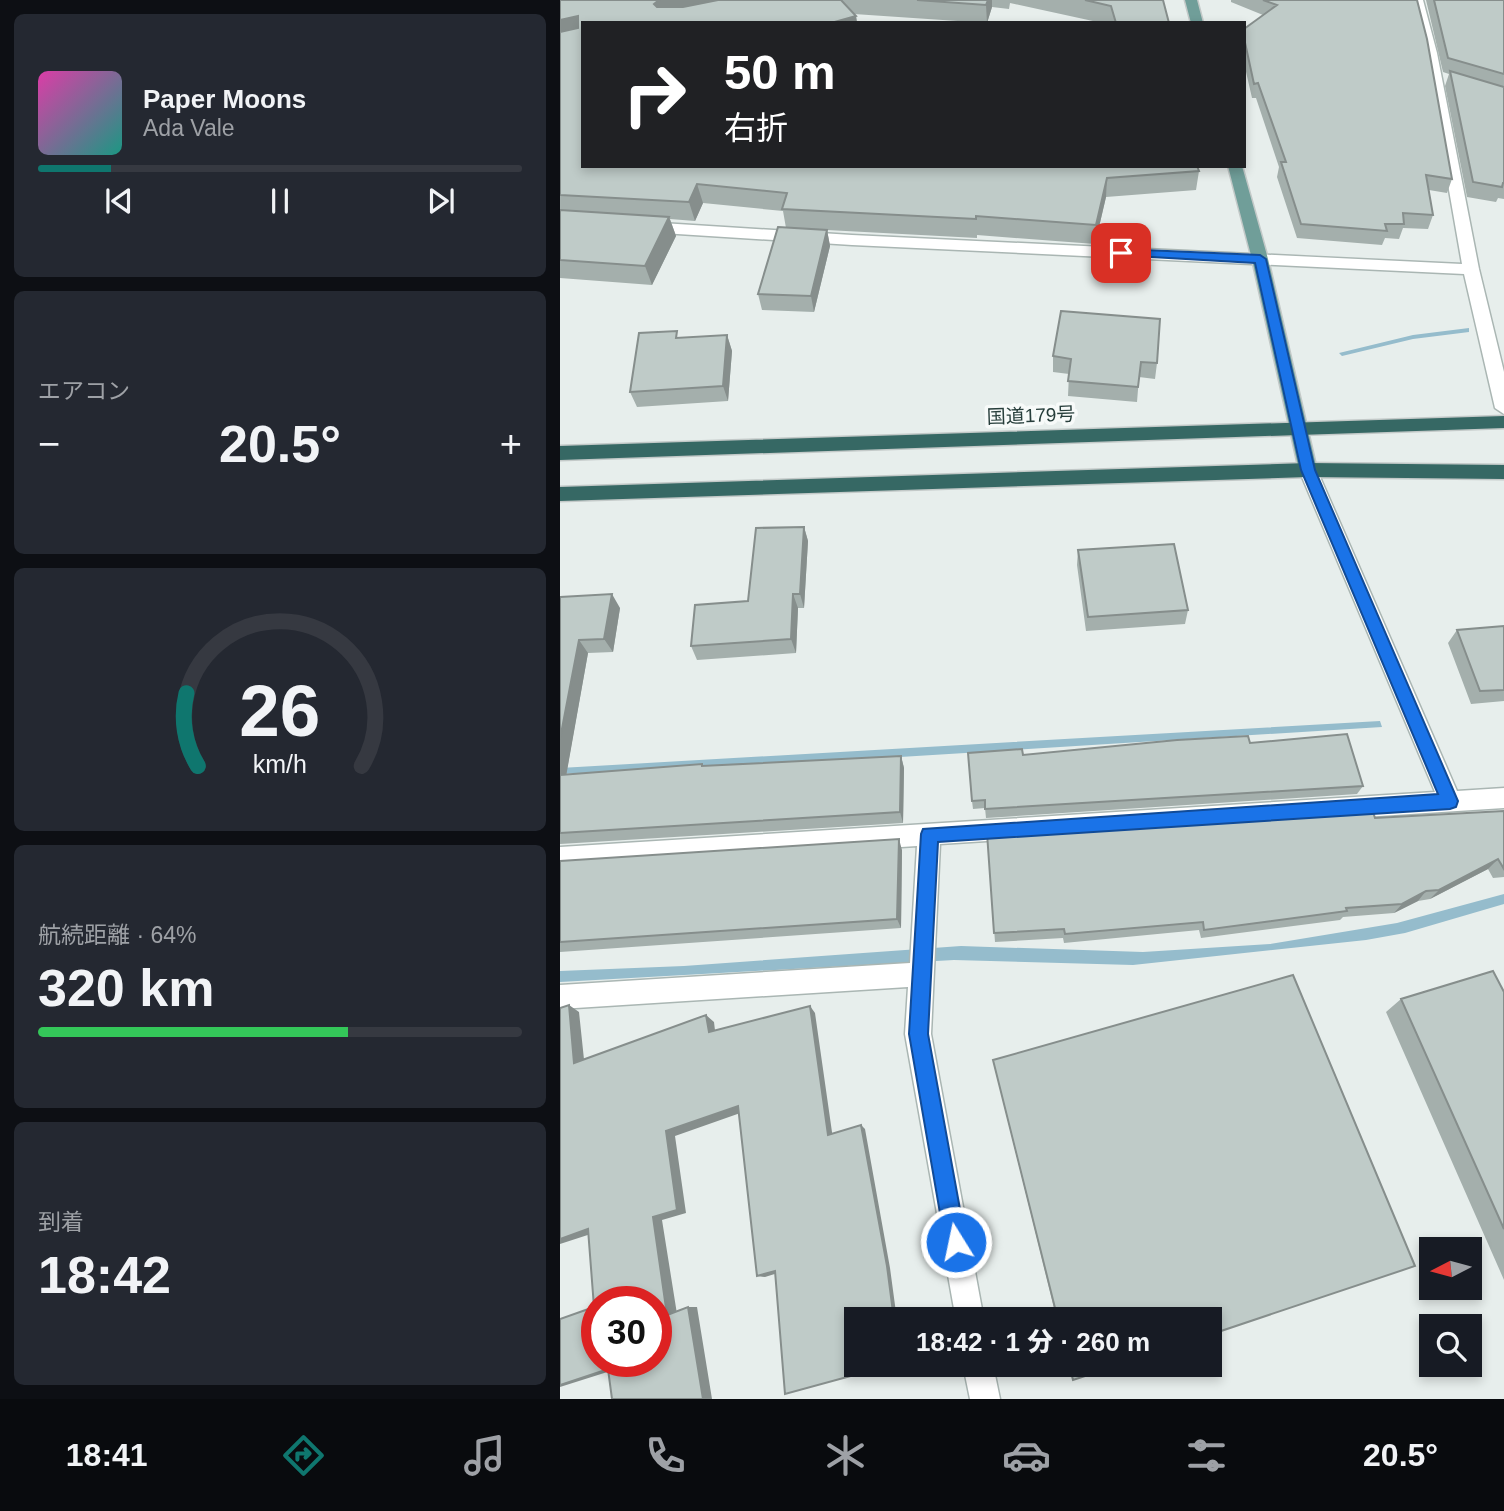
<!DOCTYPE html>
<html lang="ja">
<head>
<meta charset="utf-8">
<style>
	body { margin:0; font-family:Arial,"Noto Sans JP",sans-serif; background:#242831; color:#f1f3f6; height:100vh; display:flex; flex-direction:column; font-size:26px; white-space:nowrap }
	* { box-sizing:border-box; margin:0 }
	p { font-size:23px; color:#9ea1a6 }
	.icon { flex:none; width:38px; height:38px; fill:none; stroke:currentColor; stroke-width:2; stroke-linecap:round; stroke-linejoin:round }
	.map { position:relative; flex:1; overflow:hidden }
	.side { display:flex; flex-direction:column; gap:14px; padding:14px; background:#0d0f14; width:560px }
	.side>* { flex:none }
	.guide { position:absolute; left:21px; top:21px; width:665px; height:147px; border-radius:0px; box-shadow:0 4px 10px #0003; background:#202124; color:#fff; overflow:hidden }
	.needle { width:46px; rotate:264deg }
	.tools { position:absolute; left:859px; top:1237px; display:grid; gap:14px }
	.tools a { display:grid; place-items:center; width:63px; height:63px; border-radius:0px; background:#171b24; box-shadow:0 4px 10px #0003; font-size:35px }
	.speed { position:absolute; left:21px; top:1286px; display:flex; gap:14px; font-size:35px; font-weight:700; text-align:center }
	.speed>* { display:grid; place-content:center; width:91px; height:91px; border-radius:50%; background:#171b24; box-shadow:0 4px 10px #0003; line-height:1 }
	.speed .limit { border:10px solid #d22; background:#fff; color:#111 }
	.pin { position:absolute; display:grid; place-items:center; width:60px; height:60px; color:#fff; margin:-30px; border-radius:14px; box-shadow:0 4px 10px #0006 }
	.me { position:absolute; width:77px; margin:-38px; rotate:350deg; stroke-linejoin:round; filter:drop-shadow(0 0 5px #0008) }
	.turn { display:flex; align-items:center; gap:24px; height:147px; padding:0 28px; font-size:32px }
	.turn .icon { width:91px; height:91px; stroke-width:2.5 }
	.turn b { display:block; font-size:49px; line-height:60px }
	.big { font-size:52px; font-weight:800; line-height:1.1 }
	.side .card { flex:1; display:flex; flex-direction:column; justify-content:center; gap:10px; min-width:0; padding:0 24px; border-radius:10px; background:#242831 }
	.side .dial { align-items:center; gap:0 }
	.dial svg { height:182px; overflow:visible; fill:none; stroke:#363941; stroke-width:7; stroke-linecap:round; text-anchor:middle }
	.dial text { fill:#f1f3f6; stroke:none }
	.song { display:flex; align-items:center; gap:21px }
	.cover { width:84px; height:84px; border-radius:10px; background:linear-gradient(135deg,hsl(320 70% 55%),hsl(170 70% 35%)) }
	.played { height:7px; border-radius:4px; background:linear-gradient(90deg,#0f766e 15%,#363941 15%) }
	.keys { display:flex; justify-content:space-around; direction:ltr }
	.heat { display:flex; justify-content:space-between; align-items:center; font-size:38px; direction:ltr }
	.charge { height:10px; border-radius:5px; background:linear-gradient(90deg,#34c759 64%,#363941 0) }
	.trip { position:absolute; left:284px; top:1307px; width:378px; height:70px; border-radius:0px; background:#171b24; box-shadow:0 4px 10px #0003; font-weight:800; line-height:70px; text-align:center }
	.menu { display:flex; height:112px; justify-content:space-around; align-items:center; background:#090b0e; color:#9ea1a6 }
	.menu .icon { width:49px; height:49px }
	.menu .selected { color:#0f766e }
	.menu b { font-size:32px; color:#f1f3f6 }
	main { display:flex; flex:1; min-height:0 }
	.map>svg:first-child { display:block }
	.water { fill:#95bccc }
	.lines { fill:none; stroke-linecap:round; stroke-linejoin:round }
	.minor-casing { stroke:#aab6b3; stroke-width:3 }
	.major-casing { stroke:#c3c9c8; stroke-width:3 }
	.highway-casing { stroke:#c3c9c8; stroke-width:3 }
	.minor { fill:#fff; fill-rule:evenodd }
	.major { fill:#709e99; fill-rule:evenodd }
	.highway { fill:#366864; fill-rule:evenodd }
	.wall { fill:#a4afac }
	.shaded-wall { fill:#868e8c }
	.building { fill:#bfcbc8; stroke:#868e8c; stroke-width:2; fill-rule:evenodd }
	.route { fill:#1a73e8; stroke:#114b97; stroke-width:2 }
	.labels { text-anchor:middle; stroke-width:7; stroke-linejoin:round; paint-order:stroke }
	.street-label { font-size:19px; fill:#273e3b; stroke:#f7faf9 }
</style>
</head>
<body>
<main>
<section class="side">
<div class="card">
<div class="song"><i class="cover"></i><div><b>Paper Moons</b><p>Ada Vale</p></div></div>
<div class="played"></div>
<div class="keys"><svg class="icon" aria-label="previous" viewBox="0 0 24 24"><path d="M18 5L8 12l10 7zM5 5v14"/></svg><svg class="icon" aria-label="pause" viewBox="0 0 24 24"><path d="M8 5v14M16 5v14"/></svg><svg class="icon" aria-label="next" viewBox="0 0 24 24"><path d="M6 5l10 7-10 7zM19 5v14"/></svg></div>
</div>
<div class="card"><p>エアコン</p>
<div class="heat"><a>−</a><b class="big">20.5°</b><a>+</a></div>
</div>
<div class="card dial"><svg viewBox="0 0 100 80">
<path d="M14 69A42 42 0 1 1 86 69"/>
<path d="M14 69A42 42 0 0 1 9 37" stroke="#0f766e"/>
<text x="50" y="56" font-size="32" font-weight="700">26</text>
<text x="50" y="72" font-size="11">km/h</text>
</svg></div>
<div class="card"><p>航続距離 · 64%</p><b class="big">320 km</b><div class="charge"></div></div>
<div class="card"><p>到着</p><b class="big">18:42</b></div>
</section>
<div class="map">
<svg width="944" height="1399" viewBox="0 0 944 1399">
	<rect width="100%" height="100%" fill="#e7eeec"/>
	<path class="water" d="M909,328V332L853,339L782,356L779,353L853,335Z
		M820,721L822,727L275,761L0,774V768Z
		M944,894V904L845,933L806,940L573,965L394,960L0,982V971L124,966L401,946L583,952L710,944L837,923Z"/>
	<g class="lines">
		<defs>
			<path id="minor" d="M851,0H863L877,53L919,269L944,372V414L935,408L904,274L292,245L86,232L78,227L86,222L292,235L902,264L865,53Z
				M748,463L754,465L757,470L897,791L944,788V808L380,844L371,1034L424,1320H396L345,1034L348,987L0,1009V985L350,963L357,846L0,869V847L875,792L739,470L742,465Z
				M403,1365H433L440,1399H410Z"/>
			<path id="major" d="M625,0H637L643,23H631Z
				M668,166H682L708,259L757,470L754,475H742L739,470L692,259Z"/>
			<path id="highway" d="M944,416V428L0,460V446Z
				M748,463L944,465V479L748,477L0,501V487Z"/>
		</defs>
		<use href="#minor" class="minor-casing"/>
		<use href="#major" class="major-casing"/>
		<use href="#highway" class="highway-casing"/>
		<use href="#minor" class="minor"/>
		<use href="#major" class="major"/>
		<use href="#highway" class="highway"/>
	</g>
	<path class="wall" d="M0,0H603L609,23H542L450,3L449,9L432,7L427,23L294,14L296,16L297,23H23V166L639,171L636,190L546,197L535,244L417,235V238L267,230L270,246L254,312L202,310L198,294L226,228L223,211L143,203L135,221L110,219L116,236L92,285L0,278Z
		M671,0H857L892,179L887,193L869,190L873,215L868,229L843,228L839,239L825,238L822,245L737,238L717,177L719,167L696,98H692L684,63V29L703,15L671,2Z
		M866,0H944V199L938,198L936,202L907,197L885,86L889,74L883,72Z
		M167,335L172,351L168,401L77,407L70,392L119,338Z
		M493,356L597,363L595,379L579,377L577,402L508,396L509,374L493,372Z
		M244,527L248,541L244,608H238L236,653L137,660L131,646L188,601Z
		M518,550L628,610L625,624L526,631L517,565Z
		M0,597L60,608L53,652L28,653L6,775L143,766L341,756L344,768L343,823L0,844Z
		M944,626V701L911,704L888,643L897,630Z
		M690,743L803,786L797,794L426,818L425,808L413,809L412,801L463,755Z
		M944,811V877L933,878L928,869L870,899L858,901L834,913L783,917L780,920L641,938L639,930L504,943L503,938L435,942L427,833L815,818Z
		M342,850L341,928L0,952V861Z
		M944,992V1280L826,1012L841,999Z
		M433,1060L649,1320H497Z"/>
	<path class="shaded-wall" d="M99,0H190L107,16L94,4Z
		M428,0H432V7L427,23L426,5Z
		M18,16L23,30L0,40V20Z
		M296,16L297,23H271Z
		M547,178L546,197L535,244L536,225Z
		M137,184L143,203L135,221L129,202Z
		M109,217L116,236L92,285L85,266Z
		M267,230L270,246L254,312L251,296Z
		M167,335L172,351L168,401L163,386Z
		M244,527L248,541L244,608L240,594Z
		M52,594L60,608L53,652L44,639Z
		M233,594L238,608L236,653L231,639Z
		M19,640L28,653L4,788L0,784V739Z
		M341,756L344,768L343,823L340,812Z
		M339,839L342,850L341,928L337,919Z
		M938,859L928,869L870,899L879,890Z
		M866,891L858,901L834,913L842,904Z
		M9,1005L19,1012L25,1069L14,1063Z
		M250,1006L255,1013L273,1139L268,1135Z
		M146,1015L154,1022L156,1039L149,1032Z
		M178,1106L186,1111L115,1136L126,1213L102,1220L117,1314L107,1315L93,1217L106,1131Z
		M301,1125L305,1129L330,1268L337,1320H334Z
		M28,1229L40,1231L0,1244V1239Z
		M215,1271L221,1272L205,1277L197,1276Z
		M128,1307H137L152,1399H143Z
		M60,1368L0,1387V1385L48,1369Z"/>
	<path class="building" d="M0,0H99L94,4L97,7H123L158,0H281L296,16L271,23H23V166H637L639,171L547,178L536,225L416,216V219L222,209L227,193L137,184L129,202L0,195V32L18,28V16L0,20Z
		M357,0H428L426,5Z
		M525,0H603L609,23H556L551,6Z
		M703,0H857L867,39L892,179L866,175L873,215L843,213L844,224H825L827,231L741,224L721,162H726L698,83L694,84L684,38V29L717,5Z
		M874,0H944V74L888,58Z
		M890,71L944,87V183H943L942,187L913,182Z
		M0,210L109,217L85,266L0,260Z
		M218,227L267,230L251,296L198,294Z
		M501,311L600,319L597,363L581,362L578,387L508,381L511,359L493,356Z
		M117,331L116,338L167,335L163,386L70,392L79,333Z
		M244,527L240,594H233L231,639L131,646L135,605L188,601L196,528Z
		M614,544L628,610L528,617L518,550Z
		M52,594L44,639L19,640L0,739V597Z
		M944,626V690L920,691L897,630Z
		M787,734L803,786L425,809V800L412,801L408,753L462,749L463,755L617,740L688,736L690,743Z
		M341,756L340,812L0,833V775L142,764V766Z
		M812,809L815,818L944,811V869L938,859L879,890L866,891L842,904L786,908L787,911L644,930L643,922L505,934L504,929L434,933L427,833Z
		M339,839L337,919L0,942V861Z
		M933,971L944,992V1229L841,999Z
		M733,975L855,1266L649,1335V1320H498L433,1060Z
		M9,1005L14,1063L146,1015L149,1032L250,1006L268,1135L301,1125L327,1266L334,1320H296V1365H331L225,1394L215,1271L197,1276L178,1106L106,1131L117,1210L93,1217L107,1315L128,1307L143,1399H52L48,1369L0,1385V1319L34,1307L28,1229L0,1239V1008ZM37,1302H96V1362H37Z
		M509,1365H559L513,1380Z"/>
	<path class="route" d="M561,249L700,255L706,259L755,470L898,801L896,807L890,809L378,842L368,1034L406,1242L403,1249L396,1252L388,1249L385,1242L349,1034L361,834L363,829L878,794L741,470L695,263L557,255L555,253Z"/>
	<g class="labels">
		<g class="street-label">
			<text transform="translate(471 415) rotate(-2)" y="7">国道179号</text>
		</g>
	</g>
</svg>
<div class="tools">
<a><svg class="needle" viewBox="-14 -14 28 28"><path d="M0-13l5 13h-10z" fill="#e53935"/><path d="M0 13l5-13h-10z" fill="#9ea1a6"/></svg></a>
<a><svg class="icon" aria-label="search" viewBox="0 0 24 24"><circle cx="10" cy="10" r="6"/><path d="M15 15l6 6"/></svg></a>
</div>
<div class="speed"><div class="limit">30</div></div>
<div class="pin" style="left:561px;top:253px;background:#d93025"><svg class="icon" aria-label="arrive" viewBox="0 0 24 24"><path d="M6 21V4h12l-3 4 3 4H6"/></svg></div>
<svg class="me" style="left:396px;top:1242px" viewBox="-20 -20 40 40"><circle r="17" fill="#1a73e8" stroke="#fff" stroke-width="3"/><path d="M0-11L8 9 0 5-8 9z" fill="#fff"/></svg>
<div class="trip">18:42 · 1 分 · 260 m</div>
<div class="guide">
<div class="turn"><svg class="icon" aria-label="right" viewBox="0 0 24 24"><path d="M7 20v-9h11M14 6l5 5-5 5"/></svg><div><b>50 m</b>右折</div></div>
</div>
</div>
</main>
<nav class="menu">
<b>18:41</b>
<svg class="icon selected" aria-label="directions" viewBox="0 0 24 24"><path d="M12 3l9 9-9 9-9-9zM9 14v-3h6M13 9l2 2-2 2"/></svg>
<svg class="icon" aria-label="music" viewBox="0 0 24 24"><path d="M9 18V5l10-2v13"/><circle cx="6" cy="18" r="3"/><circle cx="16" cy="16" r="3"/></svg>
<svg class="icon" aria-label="phone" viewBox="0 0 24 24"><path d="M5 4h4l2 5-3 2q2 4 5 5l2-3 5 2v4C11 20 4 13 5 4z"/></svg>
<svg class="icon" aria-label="climate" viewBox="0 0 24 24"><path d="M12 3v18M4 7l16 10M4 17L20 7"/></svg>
<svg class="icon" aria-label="car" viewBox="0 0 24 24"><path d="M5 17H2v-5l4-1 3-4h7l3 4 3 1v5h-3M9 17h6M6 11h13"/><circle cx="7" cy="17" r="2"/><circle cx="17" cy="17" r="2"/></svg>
<svg class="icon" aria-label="filters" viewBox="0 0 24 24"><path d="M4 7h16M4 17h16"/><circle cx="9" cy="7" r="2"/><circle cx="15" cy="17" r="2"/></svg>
<b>20.5°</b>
</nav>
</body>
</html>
